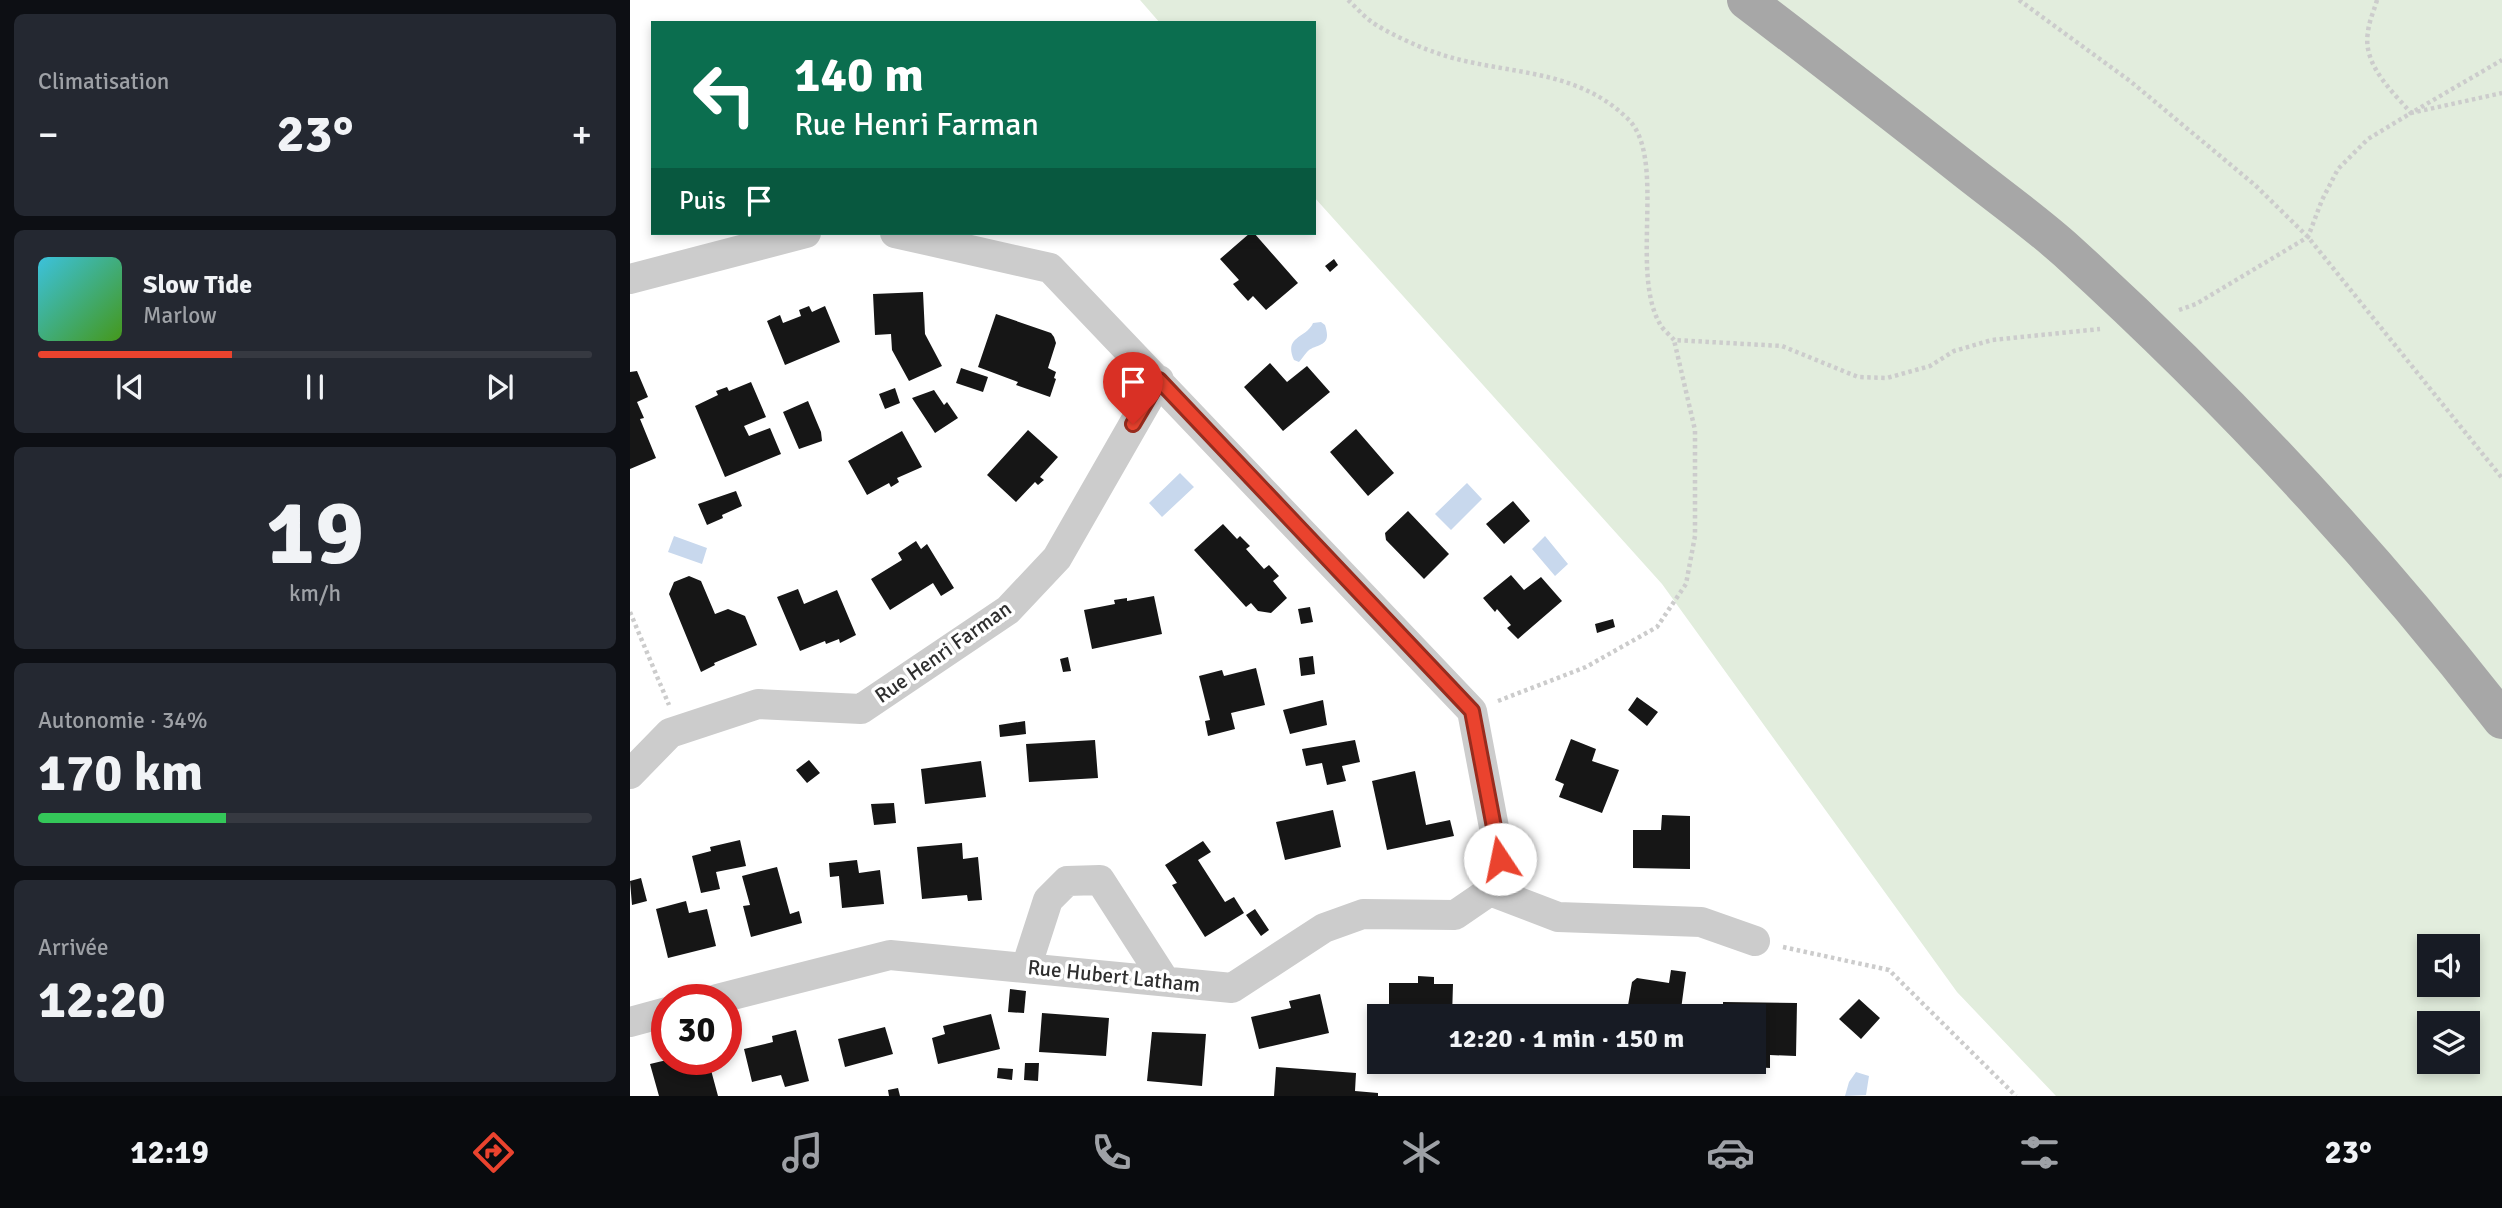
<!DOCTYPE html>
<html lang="fr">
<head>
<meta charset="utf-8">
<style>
	body { margin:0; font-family:Signika,sans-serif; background:#242831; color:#f1f3f6; height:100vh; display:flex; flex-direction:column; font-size:26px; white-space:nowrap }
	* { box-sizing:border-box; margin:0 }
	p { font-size:23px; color:#9ea1a6 }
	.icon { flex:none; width:38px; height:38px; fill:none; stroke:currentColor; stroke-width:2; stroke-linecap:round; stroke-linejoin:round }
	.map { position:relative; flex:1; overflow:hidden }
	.panel { display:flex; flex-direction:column; gap:14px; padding:14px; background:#0d0f14; width:630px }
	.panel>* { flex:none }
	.banner { position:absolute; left:21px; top:21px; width:665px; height:214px; border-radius:0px; box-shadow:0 4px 10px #0003; background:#0b6e4f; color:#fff; overflow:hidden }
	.tools { position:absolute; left:1787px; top:934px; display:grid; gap:14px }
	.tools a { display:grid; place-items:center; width:63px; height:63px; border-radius:0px; background:#171b24; box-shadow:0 4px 10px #0003; font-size:35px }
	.speed { position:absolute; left:21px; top:984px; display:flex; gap:14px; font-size:35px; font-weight:700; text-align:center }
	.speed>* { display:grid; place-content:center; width:91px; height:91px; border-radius:50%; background:#171b24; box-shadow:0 4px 10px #0003; line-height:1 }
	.speed .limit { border:10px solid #d22; background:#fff; color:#111 }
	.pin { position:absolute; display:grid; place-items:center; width:60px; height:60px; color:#fff; margin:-72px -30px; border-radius:50% 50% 50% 0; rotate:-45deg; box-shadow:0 0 7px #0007 }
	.pin .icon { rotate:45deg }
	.me { position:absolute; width:77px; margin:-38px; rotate:349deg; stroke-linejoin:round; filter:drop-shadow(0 0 5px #0008) }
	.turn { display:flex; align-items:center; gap:24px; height:147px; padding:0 28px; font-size:32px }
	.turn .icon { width:91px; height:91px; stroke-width:2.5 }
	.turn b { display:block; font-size:49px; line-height:60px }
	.then { display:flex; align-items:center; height:66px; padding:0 28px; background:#0003; gap:14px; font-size:26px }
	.big { font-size:52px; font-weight:700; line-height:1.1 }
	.panel .tile { flex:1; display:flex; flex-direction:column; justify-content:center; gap:10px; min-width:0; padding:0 24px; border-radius:10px; background:#242831 }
	.panel .dial { align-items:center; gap:0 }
	.dial b { font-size:91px; line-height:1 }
	.song { display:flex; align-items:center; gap:21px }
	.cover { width:84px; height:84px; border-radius:10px; background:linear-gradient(135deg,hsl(190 70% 55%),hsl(100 70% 35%)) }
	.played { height:7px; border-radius:4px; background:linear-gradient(90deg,#ea432e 35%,#363941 35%) }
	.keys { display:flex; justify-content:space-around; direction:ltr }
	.heat { display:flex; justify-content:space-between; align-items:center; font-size:38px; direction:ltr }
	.charge { height:10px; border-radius:5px; background:linear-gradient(90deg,#34c759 34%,#363941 0) }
	.trip { position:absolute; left:737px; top:1004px; width:399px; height:70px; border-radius:0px; background:#171b24; box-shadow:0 4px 10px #0003; font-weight:700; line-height:70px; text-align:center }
	.menu { display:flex; height:112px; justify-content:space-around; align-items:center; background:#090b0e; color:#9ea1a6 }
	.menu .icon { width:49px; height:49px }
	.menu .active { color:#ea432e }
	.menu b { font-size:32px; color:#f1f3f6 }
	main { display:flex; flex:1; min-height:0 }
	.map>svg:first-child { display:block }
	.green { fill:#e2eddd; fill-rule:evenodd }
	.water { fill:#c8d8ed }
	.building { fill:#161616 }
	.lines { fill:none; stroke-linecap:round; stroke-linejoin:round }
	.path { stroke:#ccc; stroke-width:4.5; stroke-dasharray:3.5 3.5; stroke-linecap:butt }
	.minor { stroke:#ccc; stroke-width:30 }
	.primary { stroke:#a7a7a7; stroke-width:38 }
	.route-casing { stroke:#982c1e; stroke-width:18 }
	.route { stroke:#ea432e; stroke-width:12 }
	.labels { text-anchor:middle; stroke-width:7; stroke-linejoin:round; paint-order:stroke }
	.street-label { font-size:21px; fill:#2f2f2f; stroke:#fff }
</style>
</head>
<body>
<main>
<section class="panel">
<div class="tile"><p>Climatisation</p>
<div class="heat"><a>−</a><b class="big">23°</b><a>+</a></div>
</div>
<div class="tile">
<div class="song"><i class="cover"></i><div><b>Slow Tide</b><p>Marlow</p></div></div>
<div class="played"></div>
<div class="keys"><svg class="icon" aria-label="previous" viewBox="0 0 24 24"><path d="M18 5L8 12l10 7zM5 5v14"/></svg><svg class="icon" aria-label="pause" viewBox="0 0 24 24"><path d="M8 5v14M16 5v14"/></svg><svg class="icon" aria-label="next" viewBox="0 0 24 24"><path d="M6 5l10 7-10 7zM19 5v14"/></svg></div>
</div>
<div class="tile dial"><b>19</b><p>km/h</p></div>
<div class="tile"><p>Autonomie · 34%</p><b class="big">170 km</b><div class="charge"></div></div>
<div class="tile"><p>Arrivée</p><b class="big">12:20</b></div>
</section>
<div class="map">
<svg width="1872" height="1096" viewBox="0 0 1872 1096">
	<rect width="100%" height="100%" fill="#fff"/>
	<path class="green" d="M510,0H1872V1096H1426L1327,992L1032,584L684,197V23H530ZM1799,947H1838V985H1799ZM1799,1024H1838V1062H1799Z"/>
	<path class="water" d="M691,322L695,325C703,349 685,343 677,352C674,355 672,359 669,362L664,360C653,336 677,338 683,323Z
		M550,473L564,487L532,517L519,503Z
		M837,483L852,499L821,530L805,514Z
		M44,536L77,548L72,564L38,552Z
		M915,536L938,564L925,576L902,549Z
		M1226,1072L1239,1076L1236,1095L1215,1096L1219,1082Z"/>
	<path class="building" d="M620,233H624L668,283L636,310L623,296L618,301L608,290L603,284L609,280L590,259Z
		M704,259L708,265L700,272L695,266Z
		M293,292L295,334L312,366L279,381L262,350L261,334L245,335L243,294Z
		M179,306L182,312L195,306L210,342L155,365L137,321L150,315L153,323L171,316L169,310Z
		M366,314L421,333L424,337L426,343L418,368L426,372L424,378L426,379L420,397L386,385L388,382L348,367Z
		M640,363L657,382L677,366L700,392L653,431L614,387Z
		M331,368L358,377L353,392L326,383Z
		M7,371L18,397L7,402L14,418L10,419L26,458L0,469V372Z
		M121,382L136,417L114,426L119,436L140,428L151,454L95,477L65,406L88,395L86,391L97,387L99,391Z
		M265,388L270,403L255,409L249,394Z
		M304,390L314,405L317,402L328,418L305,433L282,398Z
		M178,401L191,432L192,441L169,449L153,412Z
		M726,429L764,473L738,496L700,452Z
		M398,430L428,457L410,477L414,480L408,485L405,482L386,502L357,475Z
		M272,431L292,467L267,478L269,482L261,487L259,483L237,495L218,461Z
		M106,491L112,506L92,515L93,518L77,525L68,504Z
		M883,501L900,521L874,544L856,524Z
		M778,511L819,554L794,579L756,540L755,533Z
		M593,524L607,539L610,536L620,546L616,549L634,569L639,565L649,576L643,581L657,598L641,613L628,611L621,603L616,607L564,550Z
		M286,541L291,549L297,544L324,588L311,596L303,583L260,610L241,579L272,560L268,553Z
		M881,575L894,590L911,577L932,601L888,639L877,628L881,625L867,609L865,612L853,598Z
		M59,576L71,581L85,614L98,609L115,616L127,645L84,663L85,665L71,672L39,594L44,582Z
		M168,589L174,604L207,590L226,635L210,643L209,639L196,644L195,641L170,651L147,597Z
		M524,596L532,634L462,649L454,610L485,604L484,600L497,598V601Z
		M680,607L683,622L671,624L668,609Z
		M983,619L985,627L967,633L965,624Z
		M683,656L685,674L671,676L669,658Z
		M438,657L441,671L433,672L430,659Z
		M626,668L635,705L601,713L605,729L578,736L575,721L580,720L569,676L592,670L594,676Z
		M1007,697L1028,712L1017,726L998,710Z
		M693,700L697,725L660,734L653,710Z
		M395,721L396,734L370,737L369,725Z
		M941,739L966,749L962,761L989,770L972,813L929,797L934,784L925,780Z
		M465,740L468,778L399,782L396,744Z
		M725,740L730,762L712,766L716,781L697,785L692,763L676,766L672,749Z
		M179,760L190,773L177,783L166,770Z
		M351,761L356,797L295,804L291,769Z
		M785,771L796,825L820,820L824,836L757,850L742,781Z
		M264,803L266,823L244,825L241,804Z
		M703,810L711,847L655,860L646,822Z
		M1032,815L1060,816V869L1003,868V830H1031Z
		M110,840L116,866L86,872L90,889L71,893L62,856L81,851L80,847Z
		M573,841L581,852L568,860L595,902L604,897L614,913L575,937L542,885L547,883L535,865Z
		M332,843L333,859L348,857L352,900L338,901L337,895L292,899L287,847Z
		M227,860L229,873L250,870L254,904L212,908L209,876L200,877L199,863Z
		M147,867L160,914L169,911L172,923L121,937L113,906L120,905L112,876Z
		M11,878L17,901L2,905L0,881Z
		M56,901L59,913L77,909L86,946L38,958L26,909Z
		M625,909L639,930L631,936L616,915Z
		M1041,970L1056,972L1050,1017H996L1002,982L1007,978L1039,983Z
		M788,976L804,977V984H823L822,1017H759V983H788Z
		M380,989L396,991L394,1013L378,1012Z
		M690,994L699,1033L629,1049L621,1017L661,1008L659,1001Z
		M1229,999L1250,1018L1231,1039L1209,1019Z
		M1093,1002L1167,1003L1166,1056L1140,1055V1068L1104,1066V1062H1124V1017H1093Z
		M412,1013L479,1018L476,1056L409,1052Z
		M361,1014L370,1049L308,1064L302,1038L315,1034L313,1026Z
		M255,1027L263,1054L215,1067L208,1039Z
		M166,1030L179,1081L155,1087L151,1075L122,1082L114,1049L143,1042L142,1036Z
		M522,1032L576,1034L572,1086L517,1081Z
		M41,1059H78L88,1096H29L20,1064Z
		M395,1063H409L408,1081L394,1080Z
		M646,1067L726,1073L725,1091L748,1093V1096H644Z
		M368,1068L383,1069L382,1080L367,1078Z
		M268,1088L270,1096H259L258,1090Z"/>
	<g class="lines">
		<path class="path" d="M718,0C726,7 733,16 742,22C754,31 788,47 804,52C870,76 942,65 997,118C1038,156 999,271 1030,324C1033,330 1040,335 1044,340L1152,346L1228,377L1257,378L1300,366L1324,351L1362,340L1470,329
			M1389,0L1500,81L1625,185L1678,237L1872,478
			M1747,0C1744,11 1739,21 1738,32C1732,64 1762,91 1781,113L1872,60
			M1549,310L1566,304L1678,237L1692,200L1708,169L1738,139L1781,113L1872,93
			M0,612L39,705
			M868,701L956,667L1027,627L1056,584L1065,536V430L1044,340
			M1153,947L1259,970L1386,1096"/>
		<path class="minor" d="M265,233L420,268L842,711L870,859L860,891
			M0,279L176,233
			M0,774L40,733L128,704L231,709L378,610L427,558L529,380
			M860,891L928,917L1071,922L1125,941
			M396,968L418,900L437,881L470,880L535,981
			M87,999L260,955L602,988L694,928L733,914L825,915L860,891
			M0,1022L37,1012"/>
		<path class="primary" d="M1116,0C1191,57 1264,114 1338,172C1371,198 1406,223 1437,251C1594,394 1742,552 1872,720"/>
	</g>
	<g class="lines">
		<defs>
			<path id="route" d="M503,424L529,380L842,711L870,859"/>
		</defs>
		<use href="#route" class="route-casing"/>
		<use href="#route" class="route"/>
	</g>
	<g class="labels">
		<g class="street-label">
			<text transform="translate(313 652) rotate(-35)" y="7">Rue Henri Farman</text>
			<text transform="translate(484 976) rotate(6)" y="7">Rue Hubert Latham</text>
		</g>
	</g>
</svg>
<div class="tools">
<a><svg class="icon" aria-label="sound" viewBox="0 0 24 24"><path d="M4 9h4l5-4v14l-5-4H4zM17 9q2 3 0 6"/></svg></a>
<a><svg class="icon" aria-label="layers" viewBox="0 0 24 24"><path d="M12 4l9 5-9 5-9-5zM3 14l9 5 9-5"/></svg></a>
</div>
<div class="speed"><div class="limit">30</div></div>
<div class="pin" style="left:503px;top:424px;background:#d93025"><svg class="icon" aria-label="arrive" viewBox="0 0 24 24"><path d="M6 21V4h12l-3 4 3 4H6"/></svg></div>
<svg class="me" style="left:870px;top:859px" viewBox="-20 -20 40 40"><circle r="19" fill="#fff"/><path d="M0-13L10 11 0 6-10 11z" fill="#ea432e"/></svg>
<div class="trip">12:20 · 1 min · 150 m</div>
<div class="banner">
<div class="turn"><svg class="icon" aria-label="left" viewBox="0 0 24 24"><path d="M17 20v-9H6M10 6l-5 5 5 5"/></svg><div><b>140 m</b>Rue Henri Farman</div></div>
<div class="then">Puis<svg class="icon" aria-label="arrive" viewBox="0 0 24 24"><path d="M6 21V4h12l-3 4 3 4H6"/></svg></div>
</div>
</div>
</main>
<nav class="menu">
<b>12:19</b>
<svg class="icon active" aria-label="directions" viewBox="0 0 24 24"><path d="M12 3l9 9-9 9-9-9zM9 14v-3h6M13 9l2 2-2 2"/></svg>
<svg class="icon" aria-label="music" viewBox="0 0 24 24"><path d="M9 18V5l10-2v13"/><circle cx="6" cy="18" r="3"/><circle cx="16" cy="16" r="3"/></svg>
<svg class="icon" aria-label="phone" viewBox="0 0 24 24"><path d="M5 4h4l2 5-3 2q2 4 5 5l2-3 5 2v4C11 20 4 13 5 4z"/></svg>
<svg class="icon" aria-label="climate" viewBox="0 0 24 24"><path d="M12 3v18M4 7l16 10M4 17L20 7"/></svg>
<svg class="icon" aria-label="car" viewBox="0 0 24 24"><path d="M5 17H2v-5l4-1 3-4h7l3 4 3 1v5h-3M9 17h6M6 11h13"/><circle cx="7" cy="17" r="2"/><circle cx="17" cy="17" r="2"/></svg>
<svg class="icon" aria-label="filters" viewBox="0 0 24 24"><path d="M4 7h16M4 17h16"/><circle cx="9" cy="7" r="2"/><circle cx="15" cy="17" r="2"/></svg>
<b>23°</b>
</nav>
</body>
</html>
